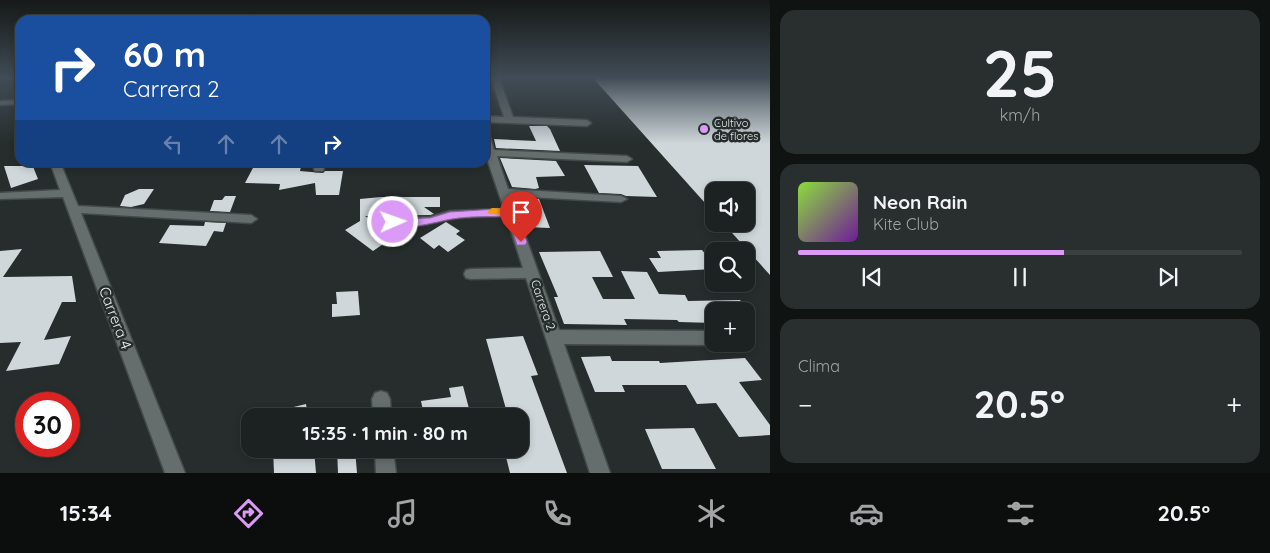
<!DOCTYPE html>
<html lang="es">
<head>
<meta charset="utf-8">
<style>
	body { margin:0; font-family:Quicksand,sans-serif; background:#292f2e; color:#f1f3f6; height:100vh; display:flex; flex-direction:column; font-size:19px; white-space:nowrap }
	* { box-sizing:border-box; margin:0 }
	p { font-size:16px; color:#a0a4a5 }
	.icon { flex:none; width:28px; height:28px; fill:none; stroke:currentColor; stroke-width:2; stroke-linecap:round; stroke-linejoin:round }
	.map { position:relative; flex:1; overflow:hidden }
	.sheet { display:flex; flex-direction:column; gap:10px; padding:10px; background:#0f1312; width:500px }
	.sheet>* { flex:none }
	.banner { position:absolute; left:15px; top:15px; width:475px; height:152px; border-radius:15px; box-shadow:0 2px 8px #0003,0 0 0 1px #3a3f3f; background:#1a4fa0; color:#fff; overflow:hidden }
	.controls { position:absolute; left:705px; top:182px; display:grid; gap:10px }
	.controls a { display:grid; place-items:center; width:50px; height:50px; border-radius:10px; background:#1c2221; box-shadow:0 2px 8px #0003,0 0 0 1px #3a3f3f; font-size:25px }
	.speed { position:absolute; left:15px; top:392px; display:flex; gap:10px; font-size:25px; font-weight:700; text-align:center }
	.speed>* { display:grid; place-content:center; width:65px; height:65px; border-radius:50%; background:#1c2221; box-shadow:0 2px 8px #0003,0 0 0 1px #3a3f3f; line-height:1 }
	.speed .limit { border:8px solid #d22; background:#fff; color:#111 }
	.pin { position:absolute; display:grid; place-items:center; width:42px; height:42px; color:#fff; margin:-51px -21px; border-radius:50% 50% 50% 0; rotate:-45deg; box-shadow:0 0 5px #0007 }
	.pin .icon { rotate:45deg }
	.me { position:absolute; width:55px; margin:-28px; rotate:88deg; stroke-linejoin:round; filter:drop-shadow(0 0 4px #0008) }
	.turn { display:flex; align-items:center; gap:18px; height:105px; padding:0 25px; font-size:22px }
	.turn .icon { width:65px; height:65px; stroke-width:2.5 }
	.turn b { display:block; font-size:35px; line-height:42px }
	.lanes { display:flex; align-items:center; height:48px; padding:0 25px; background:#0003; justify-content:center; gap:25px; direction:ltr }
	.lanes .off { opacity:.35 }
	.big { font-size:38px; font-weight:700; line-height:1.1 }
	.sheet .widget { flex:1; display:flex; flex-direction:column; justify-content:center; gap:8px; min-width:0; padding:0 18px; border-radius:15px; background:#292f2e }
	.sheet .dial { align-items:center; gap:0 }
	.dial b { font-size:65px; line-height:1 }
	.song { display:flex; align-items:center; gap:15px }
	.cover { width:60px; height:60px; border-radius:8px; background:linear-gradient(135deg,hsl(90 70% 55%),hsl(280 70% 35%)) }
	.played { height:5px; border-radius:2px; background:linear-gradient(90deg,#da9af6 60%,#3a3f3f 60%) }
	.keys { display:flex; justify-content:space-around; direction:ltr }
	.heat { display:flex; justify-content:space-between; align-items:center; font-size:28px; direction:ltr }
	.trip { position:absolute; left:241px; top:408px; width:288px; height:50px; border-radius:15px; background:#1c2221; box-shadow:0 2px 8px #0003,0 0 0 1px #3a3f3f; font-weight:700; line-height:50px; text-align:center }
	.tabs { display:flex; height:80px; justify-content:space-around; align-items:center; background:#0b0e0d; color:#a0a4a5 }
	.tabs .icon { width:35px; height:35px }
	.tabs .selected { color:#da9af6 }
	.tabs b { font-size:22px; color:#f1f3f6 }
	main { display:flex; flex:1; min-height:0 }
	.map>svg:first-child { display:block }
	.building { fill:#cfd7da }
	.lines { fill:none; stroke-linecap:round; stroke-linejoin:round }
	.minor-casing { stroke:#434949; stroke-width:3 }
	.minor { fill:#656d6d; fill-rule:evenodd }
	.route { fill:#da9af6; stroke:#8e64a0 }
	.slow { fill:#f59e0b }
	.poi-dot { fill:#da9af6; stroke:#262d2c; stroke-width:2 }
	.labels { text-anchor:middle; stroke-width:5; stroke-linejoin:round; paint-order:stroke }
	.far-poi-label { font-size:11px; fill:#e8ecec; stroke:#262d2c; text-anchor:start }
	.street-label { font-size:12px; fill:#e8ecec; stroke:#262d2c }
	.near-street-label { font-size:15px; fill:#e8ecec; stroke:#262d2c }
</style>
</head>
<body>
<main>
<div class="map">
<svg width="770" height="473" viewBox="0 0 770 473">
	<rect width="100%" height="100%" fill="#262d2c"/>
	<path class="building" d="M593,78H770V275L724,224H746V191H714V213Z
		M529,126H547L550,129L560,151L496,148L494,139L536,141Z
		M500,158L556,161L565,176L536,177L539,188L535,189L512,187Z
		M287,162H302L300,171L323,173L325,171H343L339,195H316L315,183L279,190L280,184L245,183L254,166L286,167Z
		M32,164L38,179L11,188L4,166H25Z
		M584,165L638,166L657,197L626,196L621,194L599,193Z
		M139,189H154L144,204L131,207L120,206L125,195Z
		M225,196H236L230,212L210,211L214,200H222Z
		M381,197H440V207H424L434,214L430,215L365,216L395,236L373,251L345,230L360,221V199Z
		M516,198L539,199L550,228L525,227Z
		M205,222L226,223L223,232L214,231L206,246L159,243L170,225L204,226Z
		M446,222L460,231L456,234L465,240L448,252L439,245L434,249L420,238Z
		M22,249L3,277L72,276L76,302H62L44,340L71,336L59,364L6,371L21,342L0,343V251Z
		M702,250L714,265V269L658,272L649,258H661L657,251Z
		M600,251L613,277H592L603,299H635L621,271L647,272L659,294L685,295L688,301L740,300L748,311H714V323L679,322L677,320L624,319L627,325L564,324L554,297H558L539,252Z
		M358,291L360,315L332,317V304H337L336,292Z
		M523,336L538,375L531,376L567,473H510L504,449H520V416H508L486,339Z
		M610,356L612,361H659L660,363L745,358L762,380L739,382L770,425V435L739,437L716,403L697,404L686,385H622L625,392H595L581,357Z
		M463,386L471,416H424L421,401L451,397L449,388Z
		M306,404L308,416H273V412Z
		M694,428L716,469H662L645,429Z
		M273,449H314L316,473H274Z
		M337,449H355L357,473H338Z"/>
	<g class="lines">
		<defs>
			<path id="minor" d="M13,78H20V86H17Z
				M491,78H499L513,117L587,120L591,123L587,126L485,122V116L504,117Z
				M20,100V104L0,105V101Z
				M485,134L490,137L494,150L627,156L632,159L627,162L497,156L508,189L621,196L627,199L621,202L511,196L559,330L714,331V344H717L714,345L564,344L610,473H590L526,278L471,279L466,278L464,274L466,270L471,269L523,268L506,216C488,217 469,216 451,219C438,221 396,234 387,222L393,218L430,217L450,211L504,209L485,153Z
				M50,162H60L78,206L251,215L257,219L251,223L81,213L185,473H165L63,197L0,199V193L60,190Z
				M316,162H326L323,171H315L314,169Z
				M381,391L387,393L390,399L391,416H373L372,399L375,393Z
				M375,449H393L396,473H376Z"/>
		</defs>
		<use href="#minor" class="minor-casing"/>
		<use href="#minor" class="minor"/>
	</g>
	<linearGradient id="sky" x2="0" y2="1"><stop stop-color="#151918"/><stop offset="0.54" stop-color="#414c56"/><stop offset="1" stop-color="#414c56" stop-opacity="0"/></linearGradient>
	<rect width="770" height="144" fill="url(#sky)"/>
	<path class="route" d="M511,208L516,212L527,242L525,245H517L507,216C488,217 470,216 452,219C438,221 398,234 388,222L393,219L430,218L450,212Z"/>
	<path class="slow" d="M492,208L514,209L520,223L514,227L511,226L506,215L489,214L487,212Z"/>
	<circle class="poi-dot" cx="704" cy="129" r="5"/>
	<g class="labels">
		<g class="far-poi-label">
			<text x="714" y="127">Cultivo<tspan x="714" dy="13">de flores</tspan></text>
		</g>
		<g class="street-label">
			<text transform="translate(543 305) rotate(71)" y="4">Carrera 2</text>
		</g>
		<g class="near-street-label">
			<text transform="translate(115 318) rotate(69)" y="5">Carrera 4</text>
		</g>
	</g>
</svg>
<div class="controls">
<a><svg class="icon" aria-label="sound" viewBox="0 0 24 24"><path d="M4 9h4l5-4v14l-5-4H4zM17 9q2 3 0 6"/></svg></a>
<a><svg class="icon" aria-label="search" viewBox="0 0 24 24"><circle cx="10" cy="10" r="6"/><path d="M15 15l6 6"/></svg></a>
<a>+</a>
</div>
<div class="speed"><div class="limit">30</div></div>
<div class="pin" style="left:521px;top:242px;background:#d93025"><svg class="icon" aria-label="arrive" viewBox="0 0 24 24"><path d="M6 21V4h12l-3 4 3 4H6"/></svg></div>
<svg class="me" style="left:393px;top:222px" viewBox="-20 -20 40 40"><circle r="17" fill="#da9af6" stroke="#fff" stroke-width="3"/><path d="M0-11L8 9 0 5-8 9z" fill="#fff"/></svg>
<div class="trip">15:35 · 1 min · 80 m</div>
<div class="banner">
<div class="turn"><svg class="icon" aria-label="right" viewBox="0 0 24 24"><path d="M7 20v-9h11M14 6l5 5-5 5"/></svg><div><b>60 m</b>Carrera 2</div></div>
<div class="lanes"><svg class="icon off" aria-label="left" viewBox="0 0 24 24"><path d="M17 20v-9H6M10 6l-5 5 5 5"/></svg><svg class="icon off" aria-label="ahead" viewBox="0 0 24 24"><path d="M12 20V5M6 11l6-6 6 6"/></svg><svg class="icon off" aria-label="ahead" viewBox="0 0 24 24"><path d="M12 20V5M6 11l6-6 6 6"/></svg><svg class="icon" aria-label="right" viewBox="0 0 24 24"><path d="M7 20v-9h11M14 6l5 5-5 5"/></svg></div>
</div>
</div>
<section class="sheet">
<div class="widget dial"><b>25</b><p>km/h</p></div>
<div class="widget">
<div class="song"><i class="cover"></i><div><b>Neon Rain</b><p>Kite Club</p></div></div>
<div class="played"></div>
<div class="keys"><svg class="icon" aria-label="previous" viewBox="0 0 24 24"><path d="M18 5L8 12l10 7zM5 5v14"/></svg><svg class="icon" aria-label="pause" viewBox="0 0 24 24"><path d="M8 5v14M16 5v14"/></svg><svg class="icon" aria-label="next" viewBox="0 0 24 24"><path d="M6 5l10 7-10 7zM19 5v14"/></svg></div>
</div>
<div class="widget"><p>Clima</p>
<div class="heat"><a>−</a><b class="big">20.5°</b><a>+</a></div>
</div>
</section>
</main>
<nav class="tabs">
<b>15:34</b>
<svg class="icon selected" aria-label="directions" viewBox="0 0 24 24"><path d="M12 3l9 9-9 9-9-9zM9 14v-3h6M13 9l2 2-2 2"/></svg>
<svg class="icon" aria-label="music" viewBox="0 0 24 24"><path d="M9 18V5l10-2v13"/><circle cx="6" cy="18" r="3"/><circle cx="16" cy="16" r="3"/></svg>
<svg class="icon" aria-label="phone" viewBox="0 0 24 24"><path d="M5 4h4l2 5-3 2q2 4 5 5l2-3 5 2v4C11 20 4 13 5 4z"/></svg>
<svg class="icon" aria-label="climate" viewBox="0 0 24 24"><path d="M12 3v18M4 7l16 10M4 17L20 7"/></svg>
<svg class="icon" aria-label="car" viewBox="0 0 24 24"><path d="M5 17H2v-5l4-1 3-4h7l3 4 3 1v5h-3M9 17h6M6 11h13"/><circle cx="7" cy="17" r="2"/><circle cx="17" cy="17" r="2"/></svg>
<svg class="icon" aria-label="filters" viewBox="0 0 24 24"><path d="M4 7h16M4 17h16"/><circle cx="9" cy="7" r="2"/><circle cx="15" cy="17" r="2"/></svg>
<b>20.5°</b>
</nav>
</body>
</html>
